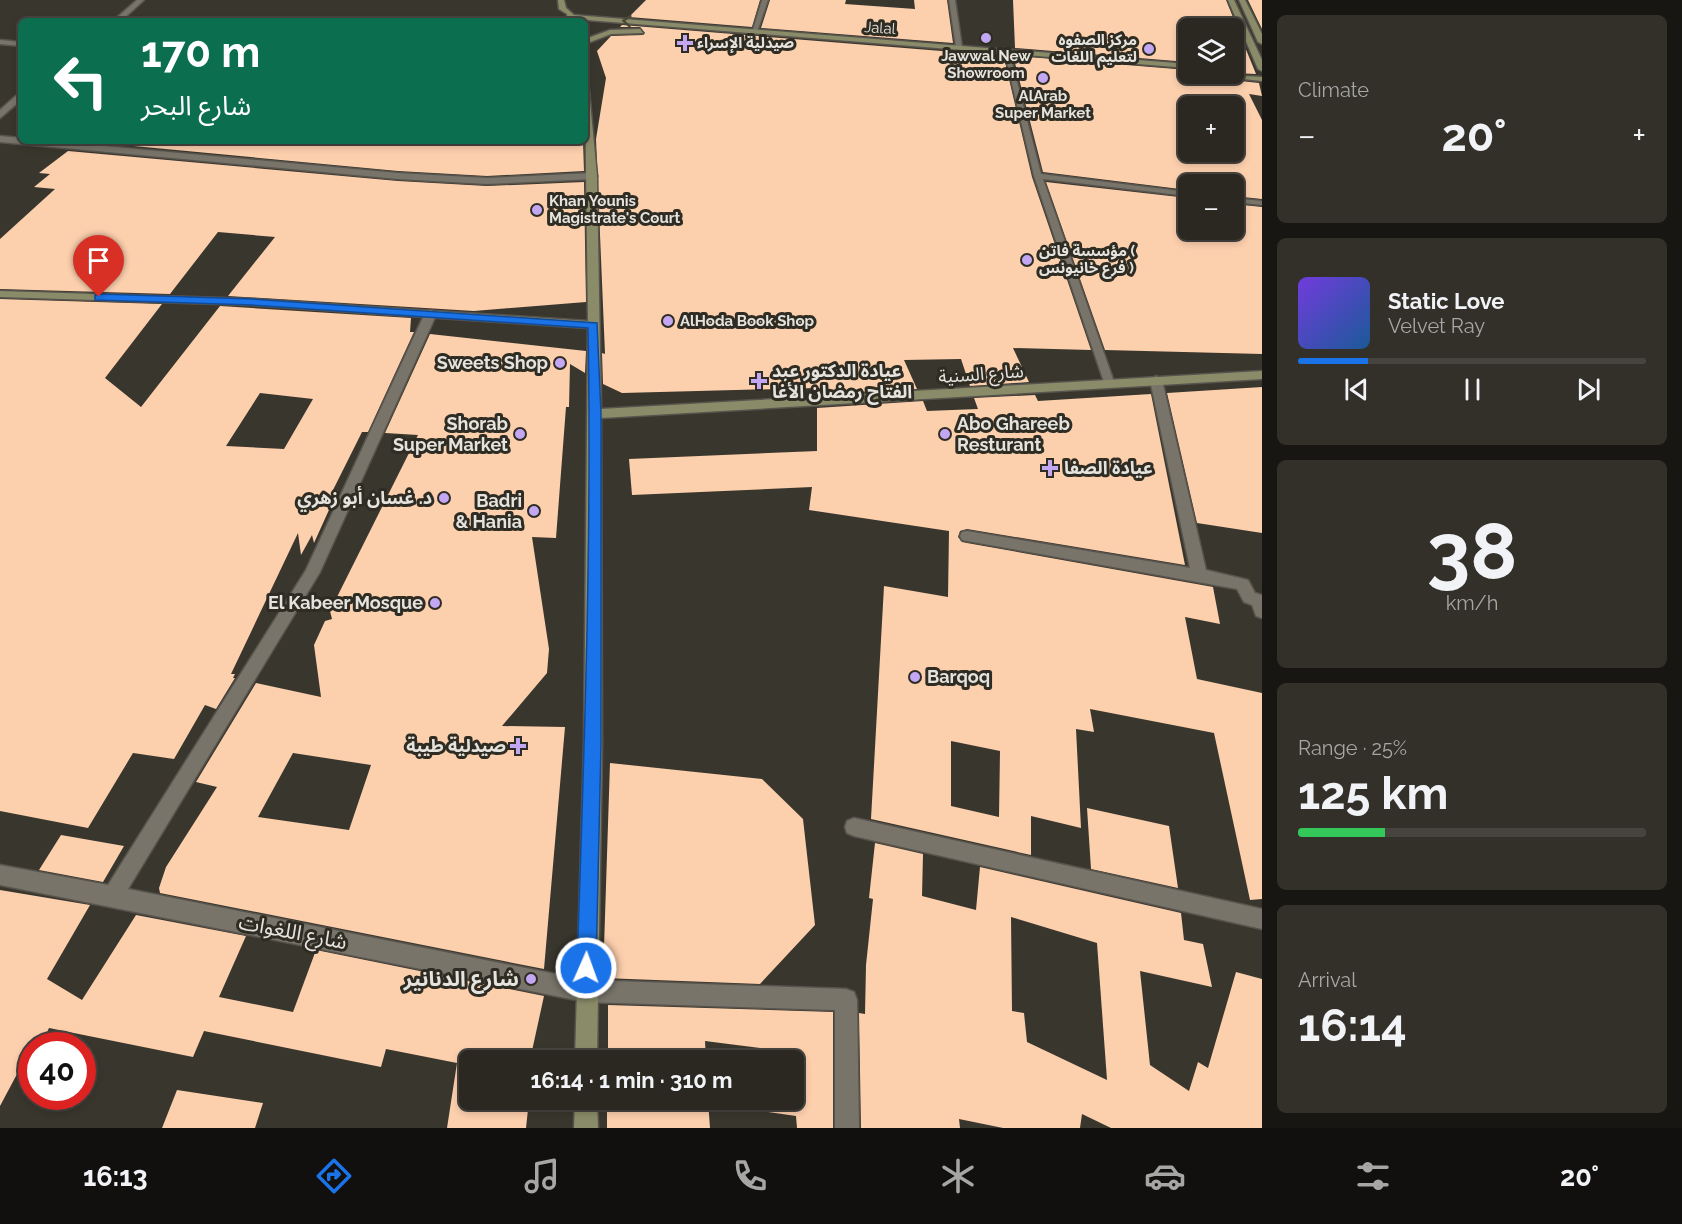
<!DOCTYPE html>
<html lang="en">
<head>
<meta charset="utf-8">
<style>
	body { margin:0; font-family:Raleway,"Noto Sans Arabic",sans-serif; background:#33302a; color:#f1f3f6; height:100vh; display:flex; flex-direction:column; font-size:22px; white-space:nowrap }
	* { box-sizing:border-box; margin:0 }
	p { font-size:20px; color:#a6a6a5 }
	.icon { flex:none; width:33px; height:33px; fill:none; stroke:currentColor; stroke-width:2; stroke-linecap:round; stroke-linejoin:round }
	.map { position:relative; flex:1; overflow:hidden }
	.side { display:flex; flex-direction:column; gap:15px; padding:15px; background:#181613; width:420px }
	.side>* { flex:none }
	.banner { position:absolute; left:18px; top:18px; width:570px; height:126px; border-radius:9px; box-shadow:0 3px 9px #0003,0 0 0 2px #474440; background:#0b6e4f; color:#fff; overflow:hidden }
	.buttons { position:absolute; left:1178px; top:18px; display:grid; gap:12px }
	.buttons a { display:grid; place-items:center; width:66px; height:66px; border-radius:9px; background:#2b2822; box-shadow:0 3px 9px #0003,0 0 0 2px #474440; font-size:30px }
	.speed { position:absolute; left:18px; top:1032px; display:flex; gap:12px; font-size:30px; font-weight:700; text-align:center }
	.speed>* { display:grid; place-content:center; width:78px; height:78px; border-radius:50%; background:#2b2822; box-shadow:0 3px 9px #0003,0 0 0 2px #474440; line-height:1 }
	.speed .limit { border:9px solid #d22; background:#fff; color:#111 }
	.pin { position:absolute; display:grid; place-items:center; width:51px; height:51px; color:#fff; margin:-62px -26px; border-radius:50% 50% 50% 0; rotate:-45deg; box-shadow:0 0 6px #0007 }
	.pin .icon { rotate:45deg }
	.me { position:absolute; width:66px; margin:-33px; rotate:2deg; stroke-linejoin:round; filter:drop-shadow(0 0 4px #0008) }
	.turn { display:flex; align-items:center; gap:21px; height:126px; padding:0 24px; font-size:27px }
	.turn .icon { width:78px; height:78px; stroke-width:2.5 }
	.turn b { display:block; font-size:42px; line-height:51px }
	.big { font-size:45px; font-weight:700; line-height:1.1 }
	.side .widget { flex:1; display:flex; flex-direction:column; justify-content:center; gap:9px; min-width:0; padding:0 21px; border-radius:9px; background:#33302a }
	.side .dial { align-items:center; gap:0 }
	.dial b { font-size:78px; line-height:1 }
	.song { display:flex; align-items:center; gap:18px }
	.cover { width:72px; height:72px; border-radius:9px; background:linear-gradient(135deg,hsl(260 70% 55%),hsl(210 70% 35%)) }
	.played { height:6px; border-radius:3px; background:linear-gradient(90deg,#1a73e8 20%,#474440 20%) }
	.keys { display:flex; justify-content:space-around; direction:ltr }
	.heat { display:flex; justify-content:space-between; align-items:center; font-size:33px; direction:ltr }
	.charge { height:9px; border-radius:4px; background:linear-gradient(90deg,#34c759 25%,#474440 0) }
	.trip { position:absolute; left:459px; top:1050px; width:345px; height:60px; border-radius:9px; background:#2b2822; box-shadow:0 3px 9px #0003,0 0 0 2px #474440; font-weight:700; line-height:60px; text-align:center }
	.tab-bar { display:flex; height:96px; justify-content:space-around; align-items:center; background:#11100e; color:#a6a6a5 }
	.tab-bar .icon { width:42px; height:42px }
	.tab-bar .on { color:#1a73e8 }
	.tab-bar b { font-size:27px; color:#f1f3f6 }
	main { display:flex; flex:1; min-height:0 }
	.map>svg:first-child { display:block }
	.building { fill:#fccfad; fill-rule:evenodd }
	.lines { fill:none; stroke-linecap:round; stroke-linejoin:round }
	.lane-casing { stroke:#58544d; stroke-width:3 }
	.street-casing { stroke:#58544d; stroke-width:3 }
	.secondary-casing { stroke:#58544d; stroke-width:3 }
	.lane { fill:#78746a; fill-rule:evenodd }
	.street { fill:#78746a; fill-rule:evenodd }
	.secondary { fill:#8a8c69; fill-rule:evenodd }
	.oneway { stroke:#4a4938 }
	.route { fill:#1a73e8; stroke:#114b97; stroke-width:1.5 }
	.poi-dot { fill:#c3a7f2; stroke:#2f2c23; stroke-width:2 }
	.labels { text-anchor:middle; stroke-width:6; stroke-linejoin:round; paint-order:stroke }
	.far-street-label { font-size:15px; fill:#e5e3dd; stroke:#2f2c23 }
	.far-poi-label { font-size:15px; font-weight:bold; fill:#e5e3dd; stroke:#2f2c23; text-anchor:start }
	.poi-label { font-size:18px; font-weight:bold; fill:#e5e3dd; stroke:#2f2c23; text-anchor:end }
	.street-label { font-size:18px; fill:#e5e3dd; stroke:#2f2c23 }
	.near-street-label { font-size:21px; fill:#e5e3dd; stroke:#2f2c23 }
	.near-poi-label { font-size:21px; font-weight:bold; fill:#e5e3dd; stroke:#2f2c23; text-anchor:end }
</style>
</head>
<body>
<main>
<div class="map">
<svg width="1262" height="1128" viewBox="0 0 1262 1128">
	<rect width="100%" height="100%" fill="#39362d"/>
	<path class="building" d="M646,0H760L752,27L629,17Z
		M770,0H846L845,4L915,9L914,0H947L953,43L761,28Z
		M1013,0H1226L1256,74L1233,73V28H1188V62L1015,48Z
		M1248,0H1262V29Z
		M622,25L954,52L955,57L1005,62L1032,177L1091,350L1013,348L1029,382L970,386L961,359L904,360L917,389L817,394V388L622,393L603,384L602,353L605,354L596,139L606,78L597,51L611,36L643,35L645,33L640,27H620Z
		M1015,56L1188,70V74H1207L1213,78L1259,83L1262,96L1249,94L1262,120V199L1233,196V184H1188V190L1043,172L1015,63ZM1188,106H1233V152H1188Z
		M80,141H583L584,171L487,176L398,171Z
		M68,151L398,181L487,186L584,182L586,302L474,311L228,296L275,237L218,232L170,294L0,289V239L55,189L34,187L50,174L39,173Z
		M1046,182L1188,198V230H1233V204L1262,207V354L1105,350Z
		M0,299L162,304L105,378L141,407L220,306L411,318L410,332H414L368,432H362L333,490H338L314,543L312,535L301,555L298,533L231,674H235L233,678H235L216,709L205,705L174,759L133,753L88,828L0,811ZM260,393L313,399L284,449L226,446Z
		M430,334L586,351L585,373L570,364L569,407H566L556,538L532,537L549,649L547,673L502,726L565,727L544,969L160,893L159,888L166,867L217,787L196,782L256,683L321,697L314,645L325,621L332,619L330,611L418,435L385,433ZM293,753L371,765L349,830L258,817Z
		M1262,387V533L1197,523L1167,393Z
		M1151,394L1185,565L967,529L960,531L958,537L962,542L967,543L1213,587L1220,624L1185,617L1197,679L1262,693V899L1250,900L1214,733L1090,709L1094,732L1076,729L1081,828L1031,816V855L871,819L884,586L948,597L949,531L809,510L812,487L632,495L629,459L817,451V408L923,401L927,411L978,409L974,398L1035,395L1038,401ZM951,741L1000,751L999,817L951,806Z
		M610,763L762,779L803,819L815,925L760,984L603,978Z
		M1087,808L1169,826L1178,888L1091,869Z
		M61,835L124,846L103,882L39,870Z
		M875,843L923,854L922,896L976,910L980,867L1181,913L1184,940L1203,944L1212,987L1140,971L1150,1065L1189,1091L1198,1062L1208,1068L1236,972L1262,979V1128H1111L1082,1114L1080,1128H1003L959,1119L960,1128H861L859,1013L865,1014L866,965L873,899L869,898ZM1011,917L1097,943L1107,1080L1027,1042L1024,1013L1012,1011Z
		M0,890L90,905L47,979L82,1000L136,915L246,936L219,997L293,1012L316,950L544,996L530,1060H470V1100H529L526,1128H447L457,1063L386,1049L381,1067L204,1031L193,1057L49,1028L45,1037L38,1035L32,1046L0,1106Z
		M608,1005L833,1012V1128H797L796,1116L768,1112V1100H794V1060H768V1049L705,1041L706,1060H608Z
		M177,1090L263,1103L255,1128H162Z
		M607,1100H708L710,1128H607Z"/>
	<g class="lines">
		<defs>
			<path id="lane" d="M762,0H768L757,32L752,33Z
				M949,0H955L962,47L959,49L956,47Z
				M1004,50L1009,51L1041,174L1188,192V196L1043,179L1114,382L1113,384H1105L1104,382L1034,176Z
				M1233,198L1262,201V205L1233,202Z"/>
			<path id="street" d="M137,0H144L121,21H113Z
				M0,40L21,42V46L0,44Z
				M18,94H21V100L0,118V110Z
				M0,136L21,138V141H50L398,173L487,178L592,173L597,176L592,179L487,184L398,179L0,142Z
				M431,310L437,313L320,572L128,889L586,980L846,989L854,992L857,1000L859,1128H835V1010L586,1002L0,885V865L108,885L306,570L425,313Z
				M1156,376L1162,380L1206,570L1248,580L1255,593L1262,595V618L1256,616L1252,605L1244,602L1237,589L967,541L962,540L960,536L962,532L967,531L1190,568L1150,380Z
				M854,818L1262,909V929L854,836L847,833L845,827L847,821Z"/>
			<path id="secondary" d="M558,0H564L566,8L574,15L1188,64V68L574,19L567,21V14L559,9Z
				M1228,0H1234L1262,60V71L1258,69Z
				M1239,0H1245L1262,34V44L1258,42Z
				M640,29L643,33L611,34L585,44V39L610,30Z
				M1209,74L1262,77V81L1213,76Z
				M585,88L589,90L597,176L601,409L1262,371V379L601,418L602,744L597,1060H575L584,744L588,328L252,305L0,297V291L252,299L588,321Z
				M575,1100H597L598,1128H574Z"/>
		</defs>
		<use href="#lane" class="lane-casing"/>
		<use href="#street" class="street-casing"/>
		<use href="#secondary" class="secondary-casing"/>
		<use href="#lane" class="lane"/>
		<use href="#street" class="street"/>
		<use href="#secondary" class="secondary"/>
	</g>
	<defs><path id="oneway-chevron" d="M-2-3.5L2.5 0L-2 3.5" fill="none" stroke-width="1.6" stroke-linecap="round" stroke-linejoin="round" transform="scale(1.5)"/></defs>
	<use class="oneway" href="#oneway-chevron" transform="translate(627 21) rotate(-175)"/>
	<path class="route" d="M99,294L252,299L597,323L601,414V744L596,968L593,975L586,978L580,975L577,968C584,755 592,541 588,328L252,305L95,300V295Z"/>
	<g class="poi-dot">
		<circle cx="986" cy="38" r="6"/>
		<path d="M682 34h6v6h6v6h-6v6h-6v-6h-6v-6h6z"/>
		<circle cx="1149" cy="49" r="6"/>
		<circle cx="1043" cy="78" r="6"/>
		<circle cx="537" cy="210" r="6"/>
		<circle cx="1027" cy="260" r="6"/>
		<circle cx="668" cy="321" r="6"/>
		<circle cx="560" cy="363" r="6"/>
		<path d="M756 372h6v6h6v6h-6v6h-6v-6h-6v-6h6z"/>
		<circle cx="520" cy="434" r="6"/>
		<circle cx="945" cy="434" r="6"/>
		<path d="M1047 459h6v6h6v6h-6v6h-6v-6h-6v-6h6z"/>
		<circle cx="444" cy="498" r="6"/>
		<circle cx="534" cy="511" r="6"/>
		<circle cx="435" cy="603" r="6"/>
		<circle cx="915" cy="677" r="6"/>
		<path d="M515 737h6v6h6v6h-6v6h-6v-6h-6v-6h6z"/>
		<circle cx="531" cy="979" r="6"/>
	</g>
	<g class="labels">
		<g class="far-street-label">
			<text transform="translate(880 28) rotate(4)" y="5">Jalal</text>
		</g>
		<g class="far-poi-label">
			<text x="1137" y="45" text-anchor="end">مركز الصفوه<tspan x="1137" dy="17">لتعليم اللغات</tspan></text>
			<text x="697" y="48">صيدلية الإسراء</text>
			<text x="986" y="61" text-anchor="middle">Jawwal New<tspan x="986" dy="17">Showroom</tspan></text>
			<text x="1043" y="101" text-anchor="middle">AlArab<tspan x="1043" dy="17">Super Market</tspan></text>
			<text x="549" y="206">Khan Younis<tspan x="549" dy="17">Magistrate's Court</tspan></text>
			<text x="1039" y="256">مؤسسة فاتن (<tspan x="1039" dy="17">فرع خانيونس )</tspan></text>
			<text x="680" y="326">AlHoda Book Shop</text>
		</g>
		<g class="poi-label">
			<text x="548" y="369">Sweets Shop</text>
			<text x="772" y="377" text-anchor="start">عيادة الدكتور عبد<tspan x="772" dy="21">الفتاح رمضان الأغا</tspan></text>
			<text x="508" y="430">Shorab<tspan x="508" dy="21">Super Market</tspan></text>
			<text x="957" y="430" text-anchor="start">Abo Ghareeb<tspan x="957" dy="21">Resturant</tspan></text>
			<text x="1064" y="474" text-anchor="start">عيادة الصفا</text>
			<text x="432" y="504">د. غسان أبو زهري</text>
			<text x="522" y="507">Badri<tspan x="522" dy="21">&amp; Hania</tspan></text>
			<text x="423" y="609">El Kabeer Mosque</text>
			<text x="927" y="683" text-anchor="start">Barqoq</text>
			<text x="506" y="752">صيدلية طيبة</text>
		</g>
		<g class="street-label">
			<text transform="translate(981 374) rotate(-4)" y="6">شارع السنية</text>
		</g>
		<g class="near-street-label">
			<text transform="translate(293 932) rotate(11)" y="7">شارع اللغوات</text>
		</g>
		<g class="near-poi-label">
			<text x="519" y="986">شارع الدنانير</text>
		</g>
	</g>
</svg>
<div class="buttons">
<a><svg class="icon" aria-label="layers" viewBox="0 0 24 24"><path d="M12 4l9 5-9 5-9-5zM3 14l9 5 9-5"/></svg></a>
<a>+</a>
<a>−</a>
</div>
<div class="speed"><div class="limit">40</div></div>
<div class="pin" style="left:99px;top:297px;background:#d93025"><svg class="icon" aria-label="arrive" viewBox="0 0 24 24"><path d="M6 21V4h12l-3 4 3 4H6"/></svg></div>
<svg class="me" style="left:586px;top:968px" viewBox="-20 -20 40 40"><circle r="17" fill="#1a73e8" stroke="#fff" stroke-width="3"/><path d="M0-11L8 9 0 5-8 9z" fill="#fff"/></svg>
<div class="trip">16:14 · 1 min · 310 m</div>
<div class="banner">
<div class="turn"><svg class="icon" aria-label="left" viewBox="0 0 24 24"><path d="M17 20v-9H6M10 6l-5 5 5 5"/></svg><div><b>170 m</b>شارع البحر</div></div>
</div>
</div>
<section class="side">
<div class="widget"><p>Climate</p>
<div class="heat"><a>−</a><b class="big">20°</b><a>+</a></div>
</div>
<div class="widget">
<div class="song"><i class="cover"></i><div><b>Static Love</b><p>Velvet Ray</p></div></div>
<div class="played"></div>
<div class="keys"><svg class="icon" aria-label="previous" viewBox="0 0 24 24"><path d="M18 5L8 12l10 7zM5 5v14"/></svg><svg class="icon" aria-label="pause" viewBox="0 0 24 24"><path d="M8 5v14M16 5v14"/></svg><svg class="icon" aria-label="next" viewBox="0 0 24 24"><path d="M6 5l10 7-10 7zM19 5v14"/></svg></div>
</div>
<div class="widget dial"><b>38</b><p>km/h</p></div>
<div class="widget"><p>Range · 25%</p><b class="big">125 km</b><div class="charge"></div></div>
<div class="widget"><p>Arrival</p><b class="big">16:14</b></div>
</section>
</main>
<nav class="tab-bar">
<b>16:13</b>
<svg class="icon on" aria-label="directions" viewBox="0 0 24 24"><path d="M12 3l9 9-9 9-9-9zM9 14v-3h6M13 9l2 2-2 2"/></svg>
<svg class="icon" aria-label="music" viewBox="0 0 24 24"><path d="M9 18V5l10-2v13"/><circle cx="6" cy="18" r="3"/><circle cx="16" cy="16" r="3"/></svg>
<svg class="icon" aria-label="phone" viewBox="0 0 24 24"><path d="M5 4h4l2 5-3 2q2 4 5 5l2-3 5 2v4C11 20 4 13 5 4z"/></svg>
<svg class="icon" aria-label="climate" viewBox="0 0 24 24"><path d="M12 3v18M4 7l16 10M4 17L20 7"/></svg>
<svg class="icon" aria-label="car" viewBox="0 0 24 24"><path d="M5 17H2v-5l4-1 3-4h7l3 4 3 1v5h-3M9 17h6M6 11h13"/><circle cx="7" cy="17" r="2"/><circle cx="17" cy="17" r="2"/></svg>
<svg class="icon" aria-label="filters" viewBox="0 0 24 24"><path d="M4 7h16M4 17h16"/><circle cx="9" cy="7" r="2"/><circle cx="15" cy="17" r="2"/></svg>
<b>20°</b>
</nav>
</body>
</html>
